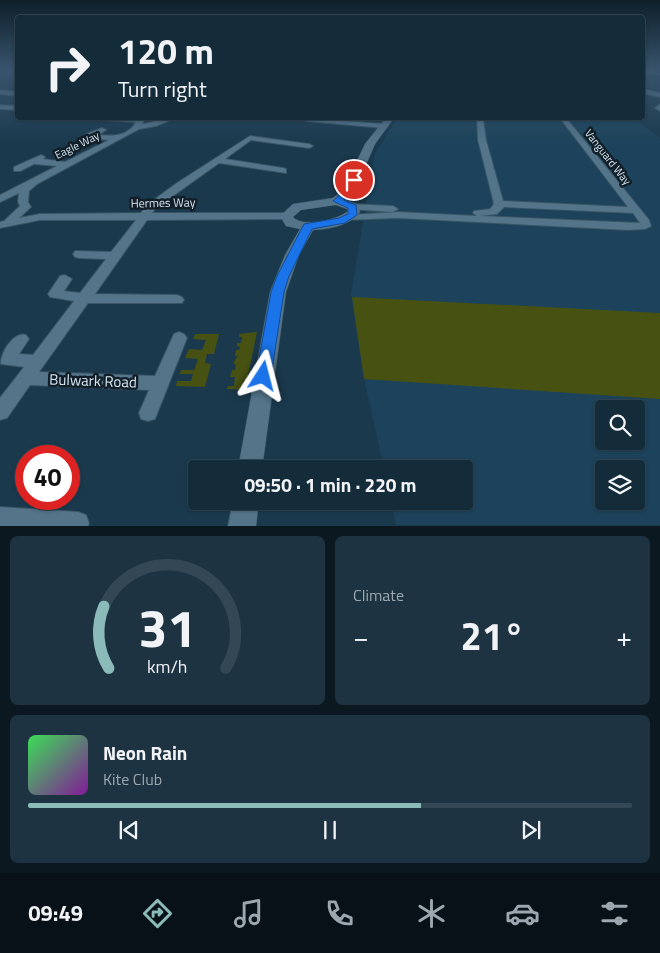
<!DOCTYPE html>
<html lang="en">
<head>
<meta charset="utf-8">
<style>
	body { margin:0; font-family:"Titillium Web",sans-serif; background:#1d3342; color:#f1f3f6; height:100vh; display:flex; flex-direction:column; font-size:19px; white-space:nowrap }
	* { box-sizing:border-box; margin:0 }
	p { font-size:16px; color:#9da7af }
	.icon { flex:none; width:28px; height:28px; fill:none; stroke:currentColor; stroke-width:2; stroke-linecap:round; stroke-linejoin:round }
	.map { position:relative; height:526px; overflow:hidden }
	.drawer { display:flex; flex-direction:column; gap:10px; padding:10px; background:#0b1820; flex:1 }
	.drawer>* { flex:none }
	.banner { position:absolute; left:15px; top:15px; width:630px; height:105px; border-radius:5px; box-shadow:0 1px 4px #0004,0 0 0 1px #334754; background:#142b3a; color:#f1f3f6; overflow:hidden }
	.controls { position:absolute; left:595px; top:400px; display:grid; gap:10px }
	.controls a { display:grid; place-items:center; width:50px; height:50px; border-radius:5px; background:#142b3a; box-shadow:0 1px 4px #0004,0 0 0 1px #334754; font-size:25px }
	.speed { position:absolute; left:15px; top:445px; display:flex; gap:10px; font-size:25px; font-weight:700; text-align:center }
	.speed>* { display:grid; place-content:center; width:65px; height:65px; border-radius:50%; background:#142b3a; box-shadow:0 1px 4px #0004,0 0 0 1px #334754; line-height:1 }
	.speed .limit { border:8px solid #d22; background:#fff; color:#111 }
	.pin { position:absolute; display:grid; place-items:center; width:42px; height:42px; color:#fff; margin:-21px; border:2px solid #fff; border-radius:50%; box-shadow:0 1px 5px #0007 }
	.me { position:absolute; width:55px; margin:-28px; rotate:9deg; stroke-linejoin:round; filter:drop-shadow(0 0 4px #0008) }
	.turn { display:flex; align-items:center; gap:18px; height:105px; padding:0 20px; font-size:22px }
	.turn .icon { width:65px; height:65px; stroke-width:2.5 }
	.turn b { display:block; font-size:35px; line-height:42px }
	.big { font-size:38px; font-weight:700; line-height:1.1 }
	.drawer .card { flex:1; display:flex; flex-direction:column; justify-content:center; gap:8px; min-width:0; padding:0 18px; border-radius:8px; background:#1d3342 }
	.drawer .dial { align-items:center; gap:0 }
	.dial svg { height:130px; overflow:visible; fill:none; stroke:#334754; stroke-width:7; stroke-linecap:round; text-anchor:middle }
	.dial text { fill:#f1f3f6; stroke:none }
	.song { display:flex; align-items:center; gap:15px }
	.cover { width:60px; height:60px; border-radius:8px; background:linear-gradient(135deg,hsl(130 70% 55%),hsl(290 70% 35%)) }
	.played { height:5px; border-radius:2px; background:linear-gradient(90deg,#8bbbb9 65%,#334754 65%) }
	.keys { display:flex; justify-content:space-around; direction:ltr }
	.heat { display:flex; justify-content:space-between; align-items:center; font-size:28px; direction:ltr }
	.drawer .tiles { flex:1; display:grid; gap:10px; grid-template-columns:1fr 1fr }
	.card:last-child { grid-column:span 2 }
	.trip { position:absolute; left:188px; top:460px; width:285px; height:50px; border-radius:5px; background:#142b3a; box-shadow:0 1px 4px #0004,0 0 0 1px #334754; font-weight:700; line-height:50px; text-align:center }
	.dock { display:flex; height:80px; justify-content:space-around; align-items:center; background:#081117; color:#9da7af }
	.dock .icon { width:35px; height:35px }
	.dock .active { color:#8bbbb9 }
	.dock b { font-size:22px; color:#f1f3f6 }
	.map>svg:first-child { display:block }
	.built { fill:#1c435b; fill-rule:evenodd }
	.green { fill:#475212 }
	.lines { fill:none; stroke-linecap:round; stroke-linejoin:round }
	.minor-casing { stroke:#385464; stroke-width:2 }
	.tertiary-casing { stroke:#385464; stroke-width:1 }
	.minor { fill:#54748a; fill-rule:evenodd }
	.tertiary { fill:#54748a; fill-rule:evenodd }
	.route { fill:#1a73e8; stroke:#114b97 }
	.labels { text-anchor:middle; stroke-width:5; stroke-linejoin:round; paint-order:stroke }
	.far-street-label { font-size:11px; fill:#d5e7f3; stroke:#121f28 }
	.street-label { font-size:12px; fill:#d5e7f3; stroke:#121f28 }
	.near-street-label { font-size:15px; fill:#d5e7f3; stroke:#121f28 }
</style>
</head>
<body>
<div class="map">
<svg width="660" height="526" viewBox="0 0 660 526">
	<rect width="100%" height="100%" fill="#1a394d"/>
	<path class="built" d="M398,118H634L660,138V525H396L391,501H464V469H384L364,379L351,294L375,153ZM604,409H636V441H604ZM604,469H636V501H604Z"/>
	<path class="green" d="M352,297L660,313V399L364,379Z
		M257,332L245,390L227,389L228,386H234L235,377H230L232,370H235L236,365L233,363L238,356H235L236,350H239L240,347L237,346V343H241L242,337H239V334Z
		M195,334H219L214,354H207L205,363L211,364L205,387L176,386L177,381H191L193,374H180L181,370H194L198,359L185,358L189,349L202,350L206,340L193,339Z"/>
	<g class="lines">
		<defs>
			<path id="minor" d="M642,89L660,93V97L642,93Z
				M0,90L18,92V96L0,94Z
				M660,104V111L655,108Z
				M0,105L18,106V110L0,109Z
				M99,118H145L142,124C153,123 164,117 175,118L156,126L139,129L37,184L29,191L28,202L31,207L19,218L40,214L141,213L148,204L177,183L250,136L309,144L313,146L309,148L251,140L225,159L283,168L286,169V173L219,163L156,208L152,213H286L291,216L286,219L147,220L95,294L177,295L182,297L184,300L182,303H88L39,372L155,376L174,334L179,332L184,334L187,338L155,419L148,421L141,419L139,413L149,390L30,385L7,418L0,420V398L24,367L1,364C0,353 14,331 26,335L29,339L19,354L33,355L74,301L50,297L48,294L60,276L65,275L72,279L64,291L80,293L106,259L79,258L75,257L73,254L75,251L111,252L136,220H40L0,228V222L4,221L20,206L18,202L19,193L0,202V195L57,166L34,164L20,171H14V167L41,155L45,157L43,159L65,162L109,140L86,138V134L102,128L106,130L98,135C112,136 128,137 136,122L102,120Z
				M304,118L384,124L388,126L384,128L306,121L303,119Z
				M477,118H483L486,140L503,201L628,207L560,118H566L649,220L651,226L645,229L628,230L398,218L345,220L344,218L349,215L398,212L477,216L473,213L474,211L490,209L494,204L478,140ZM504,207L633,213L640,223L480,216L497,214Z
				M353,204L393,206L398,209L393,212L349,209L348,207Z
				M0,507L78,512L86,515L89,523L88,526H0Z"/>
			<path id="tertiary" d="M642,70L660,71V75L642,73Z
				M386,118H394L375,144L354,192L346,200L357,204L360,212C349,226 330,229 313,230L299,255L286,292L262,469H238L270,292L285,255L300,229L286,226L280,216L293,204L333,198L343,190L365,144ZM336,205L347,209L348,211C338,220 302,228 293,217L301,210Z
				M233,501H259L256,526H228Z"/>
		</defs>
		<use href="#minor" class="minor-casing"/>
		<use href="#tertiary" class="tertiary-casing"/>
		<use href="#minor" class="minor"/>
		<use href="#tertiary" class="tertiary"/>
	</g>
	<linearGradient id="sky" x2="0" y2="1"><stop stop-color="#0e1f2a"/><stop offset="0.49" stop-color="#38546d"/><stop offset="1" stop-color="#38546d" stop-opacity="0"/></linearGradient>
	<rect width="660" height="144" fill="url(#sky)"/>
	<path class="route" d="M351,178L358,180L352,192L344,200L356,205L357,215L345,223L312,229L289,276L284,292L271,376L269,381L263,383L258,381L256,376L271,292L277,276L304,224L339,218L348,214V208L333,201L344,191Z"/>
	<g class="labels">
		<g class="far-street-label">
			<text transform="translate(77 145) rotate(-26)" y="4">Eagle Way</text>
			<text transform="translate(608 157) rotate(52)" y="4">Vanguard Way</text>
		</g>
		<g class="street-label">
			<text transform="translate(163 203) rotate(-1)" y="4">Hermes Way</text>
		</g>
		<g class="near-street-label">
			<text transform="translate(93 381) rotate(2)" y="5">Bulwark Road</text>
		</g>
	</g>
</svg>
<div class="controls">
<a><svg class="icon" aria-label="search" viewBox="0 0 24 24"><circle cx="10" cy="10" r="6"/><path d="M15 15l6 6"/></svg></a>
<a><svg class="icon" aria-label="layers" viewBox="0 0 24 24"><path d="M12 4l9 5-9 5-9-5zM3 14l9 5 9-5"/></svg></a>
</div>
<div class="speed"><div class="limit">40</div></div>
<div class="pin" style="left:354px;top:180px;background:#d93025"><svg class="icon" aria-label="arrive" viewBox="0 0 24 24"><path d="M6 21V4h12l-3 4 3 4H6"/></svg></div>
<svg class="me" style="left:263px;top:376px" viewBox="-20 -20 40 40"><path d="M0-17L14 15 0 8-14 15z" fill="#1a73e8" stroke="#fff" stroke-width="4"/></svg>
<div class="trip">09:50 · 1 min · 220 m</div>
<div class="banner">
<div class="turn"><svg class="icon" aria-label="right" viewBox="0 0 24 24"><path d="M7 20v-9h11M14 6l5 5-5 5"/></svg><div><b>120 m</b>Turn right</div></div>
</div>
</div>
<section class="drawer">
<div class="tiles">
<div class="card dial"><svg viewBox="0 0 100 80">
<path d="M14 69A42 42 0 1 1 86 69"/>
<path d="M14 69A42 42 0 0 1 11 31" stroke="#8bbbb9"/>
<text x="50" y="56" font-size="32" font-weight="700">31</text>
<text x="50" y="72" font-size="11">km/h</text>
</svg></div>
<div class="card"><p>Climate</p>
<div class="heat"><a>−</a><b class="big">21°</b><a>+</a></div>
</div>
<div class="card">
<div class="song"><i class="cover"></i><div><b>Neon Rain</b><p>Kite Club</p></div></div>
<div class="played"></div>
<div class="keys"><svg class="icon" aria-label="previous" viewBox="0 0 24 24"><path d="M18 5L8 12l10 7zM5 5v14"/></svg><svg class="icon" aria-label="pause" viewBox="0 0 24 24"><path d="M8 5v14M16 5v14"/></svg><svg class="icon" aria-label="next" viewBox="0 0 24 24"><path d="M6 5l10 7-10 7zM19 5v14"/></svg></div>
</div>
</div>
</section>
<nav class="dock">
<b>09:49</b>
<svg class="icon active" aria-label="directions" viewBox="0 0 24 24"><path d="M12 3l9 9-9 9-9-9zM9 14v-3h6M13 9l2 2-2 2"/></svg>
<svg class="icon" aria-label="music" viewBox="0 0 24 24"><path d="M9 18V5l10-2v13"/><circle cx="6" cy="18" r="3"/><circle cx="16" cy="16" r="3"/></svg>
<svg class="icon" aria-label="phone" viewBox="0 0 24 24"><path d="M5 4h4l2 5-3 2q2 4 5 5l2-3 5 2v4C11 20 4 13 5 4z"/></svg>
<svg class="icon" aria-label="climate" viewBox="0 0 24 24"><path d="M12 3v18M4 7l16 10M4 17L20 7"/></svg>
<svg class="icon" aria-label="car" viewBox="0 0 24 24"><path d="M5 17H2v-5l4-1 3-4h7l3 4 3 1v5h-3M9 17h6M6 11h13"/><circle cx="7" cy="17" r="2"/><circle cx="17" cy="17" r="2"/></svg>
<svg class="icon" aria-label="filters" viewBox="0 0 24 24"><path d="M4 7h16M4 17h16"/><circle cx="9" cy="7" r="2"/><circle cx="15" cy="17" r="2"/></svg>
</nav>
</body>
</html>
